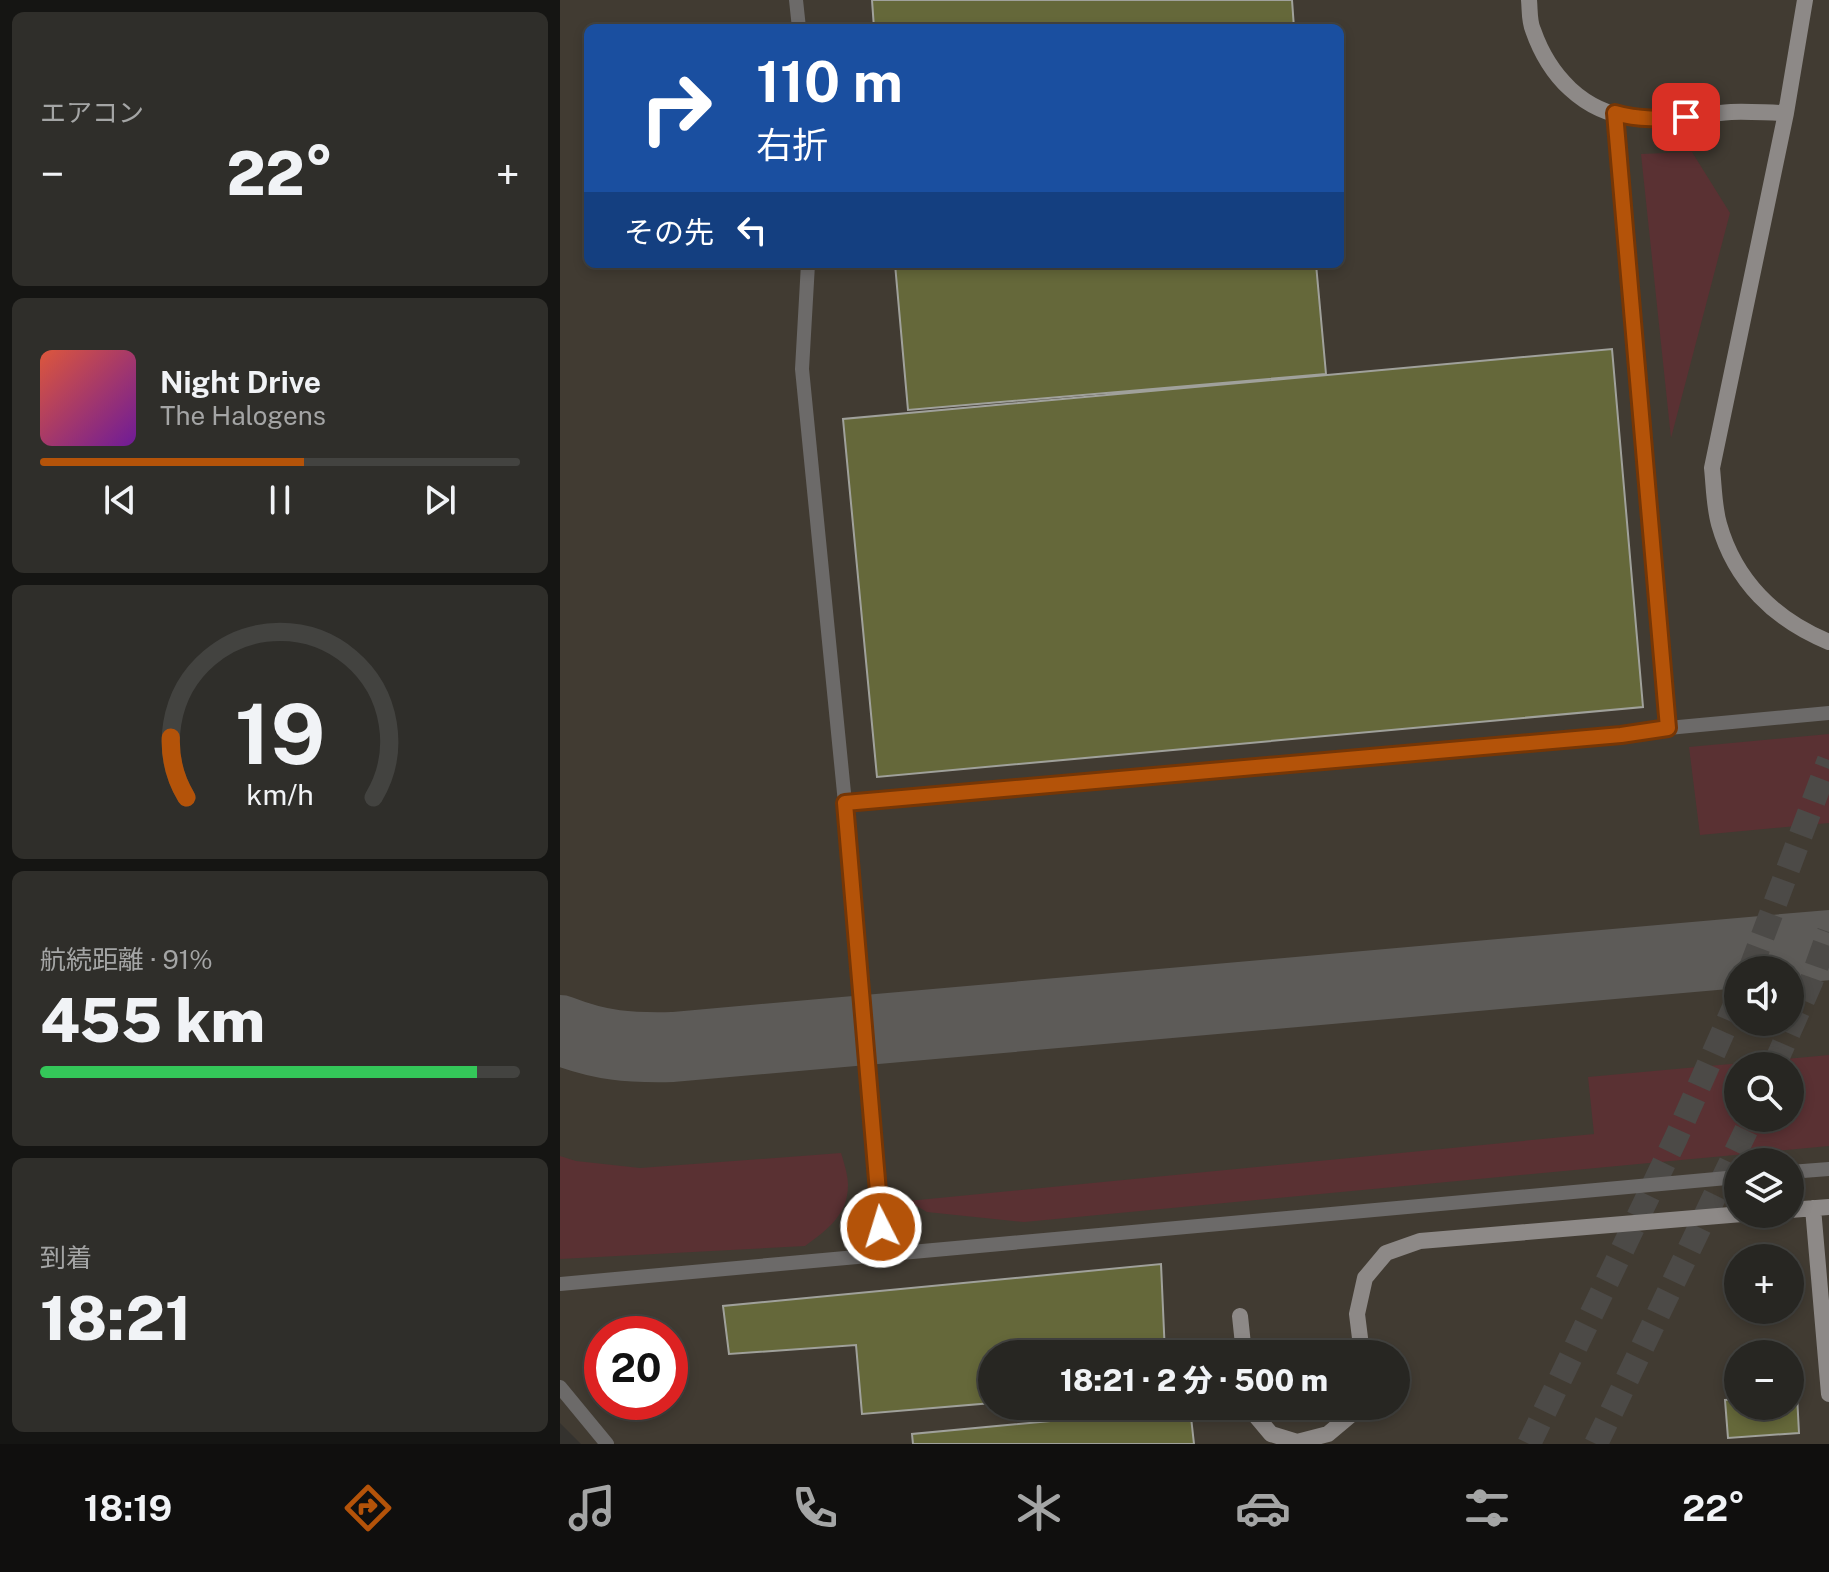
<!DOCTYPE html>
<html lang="ja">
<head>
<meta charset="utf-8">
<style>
	body { margin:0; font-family:"Public Sans","Noto Sans JP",sans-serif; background:#2f2e2a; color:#f1f3f6; height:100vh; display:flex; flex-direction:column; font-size:30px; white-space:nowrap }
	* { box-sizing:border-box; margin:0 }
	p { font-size:26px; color:#a4a5a5 }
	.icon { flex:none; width:44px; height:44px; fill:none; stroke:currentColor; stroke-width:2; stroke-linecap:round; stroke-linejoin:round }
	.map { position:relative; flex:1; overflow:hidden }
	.sheet { display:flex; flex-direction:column; gap:12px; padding:12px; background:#151513; width:560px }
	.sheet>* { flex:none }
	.top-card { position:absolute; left:24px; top:24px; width:760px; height:244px; border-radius:12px; box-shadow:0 4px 12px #0003,0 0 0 2px #434340; background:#1a4fa0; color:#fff; overflow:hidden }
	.controls { position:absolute; left:1164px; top:956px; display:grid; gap:16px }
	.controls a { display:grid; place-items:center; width:80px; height:80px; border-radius:50%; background:#272622; box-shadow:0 4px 12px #0003,0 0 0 2px #434340; font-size:40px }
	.speed { position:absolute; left:24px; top:1316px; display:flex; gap:16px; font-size:40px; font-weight:700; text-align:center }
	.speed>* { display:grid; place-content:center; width:104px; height:104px; border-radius:50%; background:#272622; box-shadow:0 4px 12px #0003,0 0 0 2px #434340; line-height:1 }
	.speed .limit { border:12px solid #d22; background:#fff; color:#111 }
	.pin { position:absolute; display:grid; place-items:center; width:68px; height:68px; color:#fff; margin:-34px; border-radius:16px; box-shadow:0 4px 12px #0006 }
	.me { position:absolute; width:88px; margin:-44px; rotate:355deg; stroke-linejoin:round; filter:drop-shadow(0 0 6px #0008) }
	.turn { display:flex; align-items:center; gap:28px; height:168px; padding:0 40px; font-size:36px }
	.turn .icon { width:104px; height:104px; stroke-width:2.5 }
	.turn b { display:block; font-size:56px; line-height:68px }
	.then { display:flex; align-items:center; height:76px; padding:0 40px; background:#0003; gap:16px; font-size:30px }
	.big { font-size:60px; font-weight:800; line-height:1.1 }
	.sheet .widget { flex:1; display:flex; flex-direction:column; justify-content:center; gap:12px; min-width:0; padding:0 28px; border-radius:12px; background:#2f2e2a }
	.sheet .dial { align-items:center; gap:0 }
	.dial svg { height:208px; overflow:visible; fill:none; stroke:#434340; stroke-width:7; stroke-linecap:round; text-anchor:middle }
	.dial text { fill:#f1f3f6; stroke:none }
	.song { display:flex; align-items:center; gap:24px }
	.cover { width:96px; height:96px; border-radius:12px; background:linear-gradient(135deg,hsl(10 70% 55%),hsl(280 70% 35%)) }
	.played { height:8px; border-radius:4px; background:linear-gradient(90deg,#b45309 55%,#434340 55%) }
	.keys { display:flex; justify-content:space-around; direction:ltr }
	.heat { display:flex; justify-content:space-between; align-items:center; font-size:44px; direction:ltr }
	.charge { height:12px; border-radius:6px; background:linear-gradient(90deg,#34c759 91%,#434340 0) }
	.trip { position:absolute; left:418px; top:1340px; width:432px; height:80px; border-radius:40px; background:#272622; box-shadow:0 4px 12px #0003,0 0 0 2px #434340; font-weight:800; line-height:80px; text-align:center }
	.dock { display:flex; height:128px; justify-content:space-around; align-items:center; background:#100f0e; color:#a4a5a5 }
	.dock .icon { width:56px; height:56px }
	.dock .current { color:#b45309 }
	.dock b { font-size:36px; color:#f1f3f6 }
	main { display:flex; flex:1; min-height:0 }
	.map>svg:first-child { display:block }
	.built { fill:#413b32; fill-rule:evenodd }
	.green { fill:#5a3133; fill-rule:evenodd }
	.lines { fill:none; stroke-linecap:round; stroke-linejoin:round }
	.taxiway { stroke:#5d5b58; stroke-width:70 }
	.building { fill:#65683a; stroke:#a0a19b; stroke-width:2 }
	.highway-tunnel { stroke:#4c4a47; stroke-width:24; stroke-dasharray:24 12; stroke-linecap:butt }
	.lane { stroke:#6c6a69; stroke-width:14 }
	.street { stroke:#6c6a69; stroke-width:16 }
	.secondary { stroke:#8d8987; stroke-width:16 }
	.route-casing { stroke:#753606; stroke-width:20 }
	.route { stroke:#b45309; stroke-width:14 }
</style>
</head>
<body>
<main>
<section class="sheet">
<div class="widget"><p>エアコン</p>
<div class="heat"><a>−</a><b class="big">22°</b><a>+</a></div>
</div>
<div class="widget">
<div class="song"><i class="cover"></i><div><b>Night Drive</b><p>The Halogens</p></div></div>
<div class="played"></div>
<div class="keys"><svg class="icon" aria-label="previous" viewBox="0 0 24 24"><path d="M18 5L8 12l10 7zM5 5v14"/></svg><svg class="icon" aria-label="pause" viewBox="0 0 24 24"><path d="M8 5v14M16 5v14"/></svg><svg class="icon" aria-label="next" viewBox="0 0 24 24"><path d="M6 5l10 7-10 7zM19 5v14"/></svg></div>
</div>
<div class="widget dial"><svg viewBox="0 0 100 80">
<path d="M14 69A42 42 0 1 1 86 69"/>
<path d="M14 69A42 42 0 0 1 8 46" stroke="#b45309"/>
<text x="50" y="56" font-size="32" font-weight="700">19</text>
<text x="50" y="72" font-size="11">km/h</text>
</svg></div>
<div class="widget"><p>航続距離 · 91%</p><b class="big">455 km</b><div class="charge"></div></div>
<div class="widget"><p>到着</p><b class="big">18:21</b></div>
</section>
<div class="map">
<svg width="1269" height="1444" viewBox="0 0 1269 1444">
	<rect width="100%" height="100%" fill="#34322e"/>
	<path class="built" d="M0,0H1269V1444H21L0,1423ZM28,28H780V264H28ZM1178,970H1230V1022H1178ZM1178,1066H1230V1118H1178ZM1178,1162H1230V1214H1178ZM1178,1258H1230V1310H1178ZM42,1334H110V1402H42ZM432,1354H836V1406H432ZM1178,1354H1230V1406H1178Z"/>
	<path class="green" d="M1132,152L1170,213L1111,438L1081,154Z
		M1269,734V823L1140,835L1129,747Z
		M1269,1055V1146L464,1222L367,1212L348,1201L1034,1134L1028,1077ZM1178,1066H1230V1118H1178Z
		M281,1153C284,1163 288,1175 288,1185C288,1215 267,1230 245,1246L0,1259V1156L16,1161L80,1168Z"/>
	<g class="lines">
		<path class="taxiway" d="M0,1030C41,1046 69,1048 113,1047L1269,945"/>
	</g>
	<path class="building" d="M312,0H732L734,28H314Z
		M335,264H756L766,374L348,410Z
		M1052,349L1083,707L317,777L283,419Z
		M601,1264L605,1354H432V1403L302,1414L296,1345L169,1354L163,1306Z
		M1237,1395L1239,1433L1168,1438L1165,1400L1178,1399V1406H1230V1396Z
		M630,1408L634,1444H353L352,1434Z"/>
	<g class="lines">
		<path class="highway-tunnel" d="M1190,970L1269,760
			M1214,1066L1251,982L1269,932
			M969,1444L1116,1138L1178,998
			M1036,1444L1192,1118"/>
		<path class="lane" d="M236,0L239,28
			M248,264L242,369L285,803L323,1255
			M285,803L1061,735L1108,728L1269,713
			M1230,1172L1269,1169
			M0,1284L1178,1177
			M0,1387L47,1444"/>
		<path class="street" d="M1055,113L1108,728"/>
		<path class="secondary" d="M969,0C970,10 969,21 973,30C989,76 1023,112 1073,118C1105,122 1139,114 1171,112C1189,111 1208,113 1226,113
			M1245,0L1226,113L1152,468C1154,487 1154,506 1159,524C1175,581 1215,620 1269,642
			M1253,1208L1269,1394
			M1230,1210L1269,1207
			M680,1316L684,1354
			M802,1354L797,1314L805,1278L826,1253L860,1241L1182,1214
			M690,1406V1409L711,1434L737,1442L768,1434L793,1413L796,1406"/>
	</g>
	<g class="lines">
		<defs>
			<path id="route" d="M321,1227L285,803L1061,735L1108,728L1055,113C1079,120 1102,119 1126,117"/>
		</defs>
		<use href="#route" class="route-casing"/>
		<use href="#route" class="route"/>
	</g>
</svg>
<div class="controls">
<a><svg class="icon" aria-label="sound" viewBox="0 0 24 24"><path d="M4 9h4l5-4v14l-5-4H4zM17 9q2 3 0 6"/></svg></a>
<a><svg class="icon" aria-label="search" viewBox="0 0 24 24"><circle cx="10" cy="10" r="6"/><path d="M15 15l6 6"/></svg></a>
<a><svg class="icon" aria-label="layers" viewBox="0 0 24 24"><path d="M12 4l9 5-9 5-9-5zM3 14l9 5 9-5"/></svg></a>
<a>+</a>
<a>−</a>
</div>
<div class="speed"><div class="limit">20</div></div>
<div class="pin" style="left:1126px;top:117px;background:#d93025"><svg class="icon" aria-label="arrive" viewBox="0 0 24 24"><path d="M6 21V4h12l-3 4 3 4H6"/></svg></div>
<svg class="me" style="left:321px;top:1227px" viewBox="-20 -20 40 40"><circle r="17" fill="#b45309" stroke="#fff" stroke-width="3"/><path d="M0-11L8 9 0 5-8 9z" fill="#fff"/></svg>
<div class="trip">18:21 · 2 分 · 500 m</div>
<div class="top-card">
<div class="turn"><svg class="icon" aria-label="right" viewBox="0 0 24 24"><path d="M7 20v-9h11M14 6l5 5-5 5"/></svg><div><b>110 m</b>右折</div></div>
<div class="then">その先<svg class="icon" aria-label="left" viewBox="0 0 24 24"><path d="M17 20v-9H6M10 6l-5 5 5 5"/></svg></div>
</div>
</div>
</main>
<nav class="dock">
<b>18:19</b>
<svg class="icon current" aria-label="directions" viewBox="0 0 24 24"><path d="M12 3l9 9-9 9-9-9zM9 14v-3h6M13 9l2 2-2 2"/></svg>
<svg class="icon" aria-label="music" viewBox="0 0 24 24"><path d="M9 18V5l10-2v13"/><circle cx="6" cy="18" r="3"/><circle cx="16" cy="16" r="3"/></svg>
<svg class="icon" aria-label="phone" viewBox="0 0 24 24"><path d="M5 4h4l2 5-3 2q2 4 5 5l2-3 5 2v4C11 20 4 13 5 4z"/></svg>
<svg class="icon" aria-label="climate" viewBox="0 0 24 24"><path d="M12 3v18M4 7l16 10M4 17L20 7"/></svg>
<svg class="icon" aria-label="car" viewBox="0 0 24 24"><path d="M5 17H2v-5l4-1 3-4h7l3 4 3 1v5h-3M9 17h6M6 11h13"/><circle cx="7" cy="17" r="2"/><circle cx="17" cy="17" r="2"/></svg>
<svg class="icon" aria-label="filters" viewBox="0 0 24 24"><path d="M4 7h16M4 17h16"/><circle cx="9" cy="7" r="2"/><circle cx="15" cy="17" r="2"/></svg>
<b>22°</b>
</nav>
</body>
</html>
